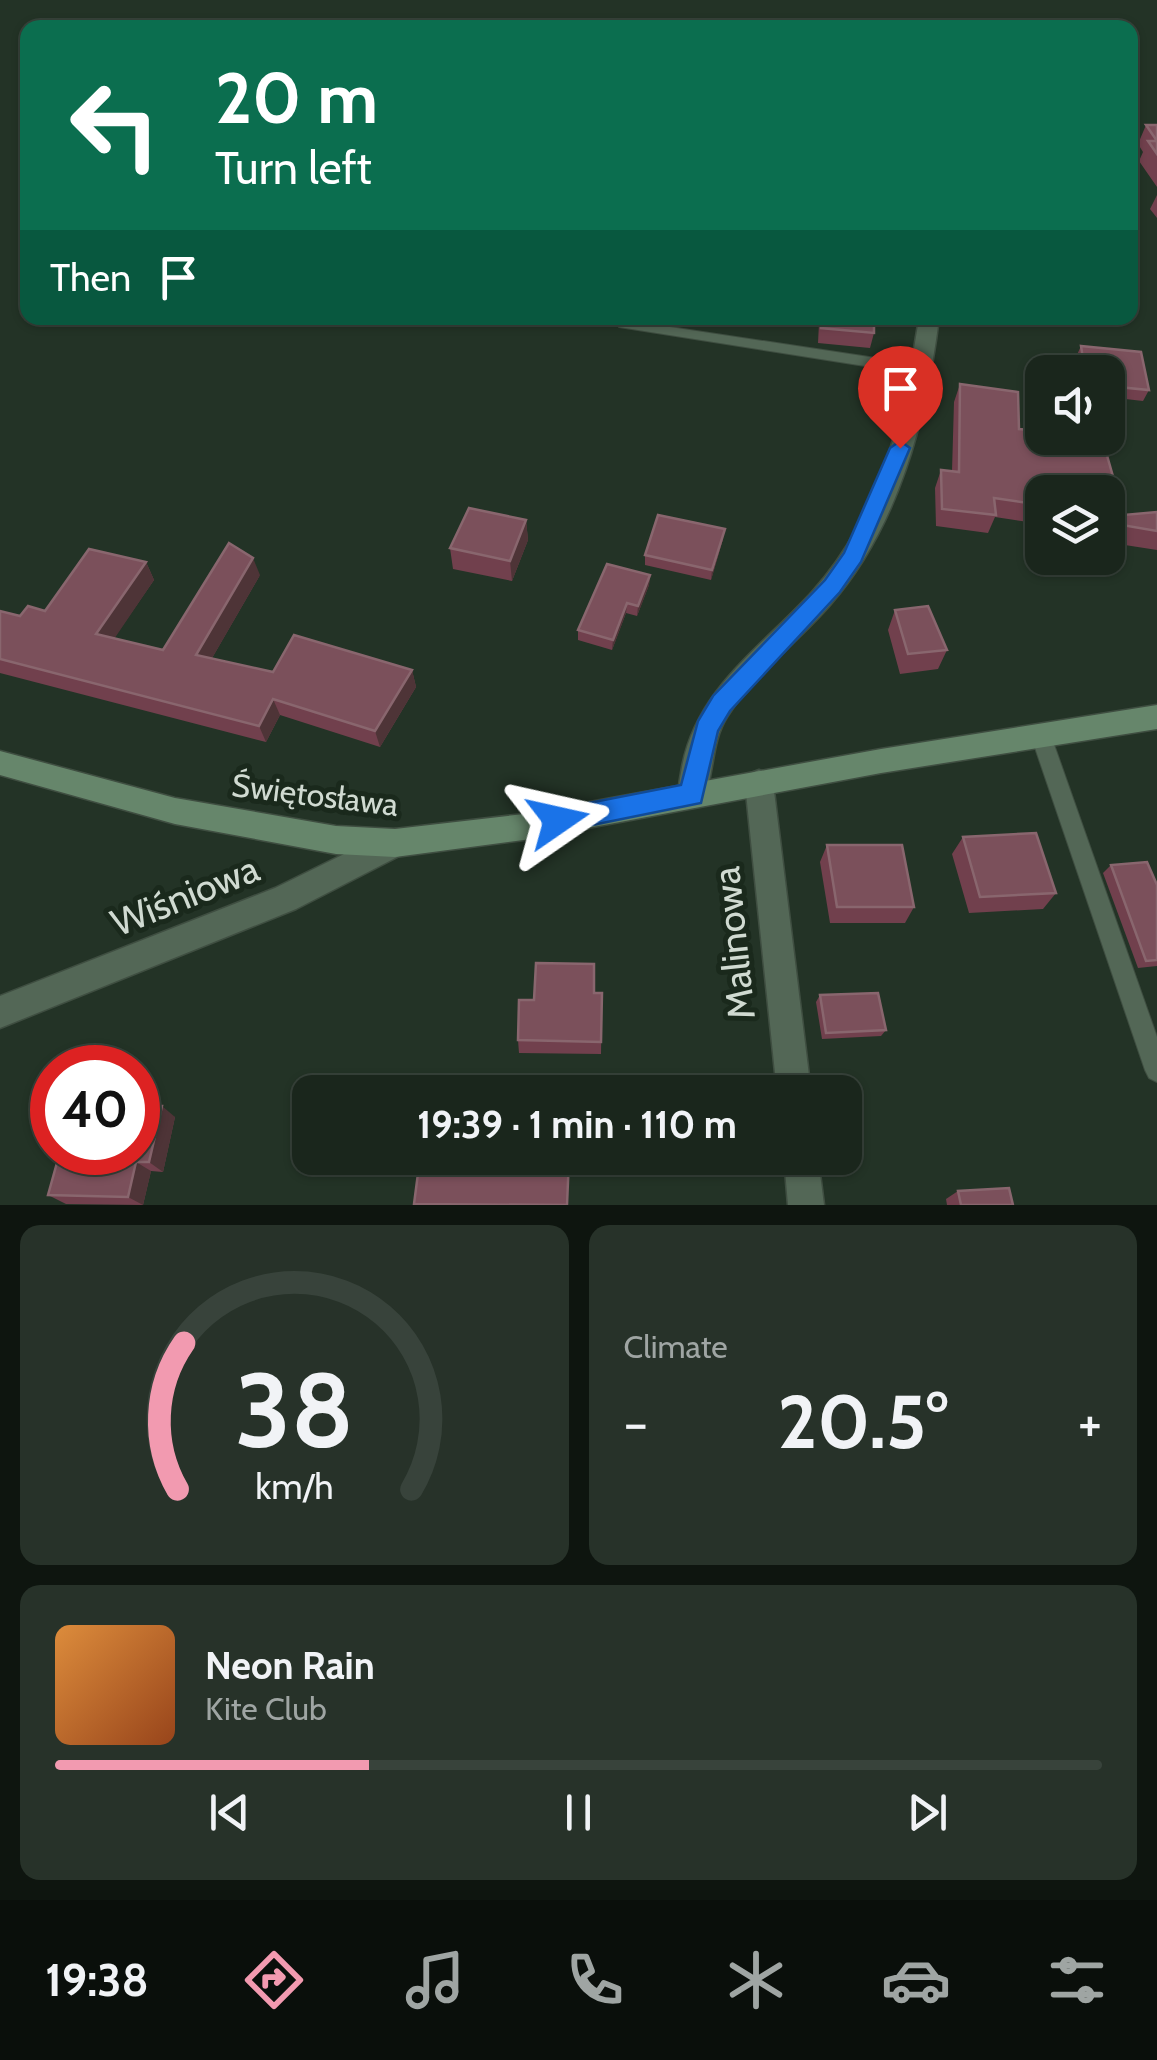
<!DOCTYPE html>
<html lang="en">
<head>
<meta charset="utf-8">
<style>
	body { margin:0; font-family:Cabin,sans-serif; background:#273229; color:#f1f3f6; height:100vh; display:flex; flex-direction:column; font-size:38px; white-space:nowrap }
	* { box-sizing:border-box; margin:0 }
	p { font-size:32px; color:#9fa5a3 }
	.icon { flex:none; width:55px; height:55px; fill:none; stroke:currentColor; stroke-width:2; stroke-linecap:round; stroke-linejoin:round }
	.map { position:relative; height:1205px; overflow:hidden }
	.panel { display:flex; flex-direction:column; gap:20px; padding:20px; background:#0e150f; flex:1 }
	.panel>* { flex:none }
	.hud { position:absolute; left:20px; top:20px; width:1118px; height:305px; border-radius:20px; box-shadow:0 2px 8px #0004,0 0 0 2px #38433b; background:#0b6e4f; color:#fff; overflow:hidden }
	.fabs { position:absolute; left:1025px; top:355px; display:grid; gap:20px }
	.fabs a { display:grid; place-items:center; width:100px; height:100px; border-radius:20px; background:#1a261c; box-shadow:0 2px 8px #0004,0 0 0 2px #38433b; font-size:50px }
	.speed { position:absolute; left:30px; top:1045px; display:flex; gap:20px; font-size:50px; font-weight:700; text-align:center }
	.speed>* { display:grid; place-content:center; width:130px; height:130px; border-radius:50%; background:#1a261c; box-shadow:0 2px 8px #0004,0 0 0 2px #38433b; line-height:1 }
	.speed .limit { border:15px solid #d22; background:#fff; color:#111 }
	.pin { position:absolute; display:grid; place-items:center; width:85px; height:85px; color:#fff; margin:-102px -42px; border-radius:50% 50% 50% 0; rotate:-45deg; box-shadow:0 0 10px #0007 }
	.pin .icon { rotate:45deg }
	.me { position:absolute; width:110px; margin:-55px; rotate:79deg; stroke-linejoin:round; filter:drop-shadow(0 0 8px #0008) }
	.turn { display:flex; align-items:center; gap:35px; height:210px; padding:0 30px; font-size:45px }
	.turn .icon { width:130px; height:130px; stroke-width:2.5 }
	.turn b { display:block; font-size:70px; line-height:85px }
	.then { display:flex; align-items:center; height:95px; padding:0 30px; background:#0003; gap:20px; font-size:38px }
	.big { font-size:75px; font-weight:700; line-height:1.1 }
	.panel .widget { flex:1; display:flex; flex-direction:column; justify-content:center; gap:15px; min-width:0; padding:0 35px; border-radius:20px; background:#273229 }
	.panel .dial { align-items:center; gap:0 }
	.dial svg { height:260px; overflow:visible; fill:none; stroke:#38433b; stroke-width:7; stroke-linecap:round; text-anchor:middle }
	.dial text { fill:#f1f3f6; stroke:none }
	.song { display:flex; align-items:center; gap:30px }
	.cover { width:120px; height:120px; border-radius:15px; background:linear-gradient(135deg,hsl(30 70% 55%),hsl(20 70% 35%)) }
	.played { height:10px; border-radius:5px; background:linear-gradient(90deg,#f29ab0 30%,#38433b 30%) }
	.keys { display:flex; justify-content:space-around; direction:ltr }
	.heat { display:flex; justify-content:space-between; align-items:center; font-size:55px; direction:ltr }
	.panel .tiles { flex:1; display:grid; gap:20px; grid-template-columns:1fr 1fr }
	.widget:last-child { grid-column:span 2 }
	.trip { position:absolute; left:292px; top:1075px; width:570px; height:100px; border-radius:20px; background:#1a261c; box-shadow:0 2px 8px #0004,0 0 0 2px #38433b; font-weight:700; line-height:100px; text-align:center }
	.dock { display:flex; height:160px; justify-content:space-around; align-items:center; background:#0a0f0b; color:#9fa5a3 }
	.dock .icon { width:70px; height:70px }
	.dock .selected { color:#f29ab0 }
	.dock b { font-size:45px; color:#f1f3f6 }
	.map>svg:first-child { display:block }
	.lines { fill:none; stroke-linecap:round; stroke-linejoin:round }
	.lane-casing { stroke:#3f4e41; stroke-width:2 }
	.street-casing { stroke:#3f4e41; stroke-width:3 }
	.secondary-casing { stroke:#3f4e41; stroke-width:3 }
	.lane { fill:#536756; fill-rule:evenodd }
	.street { fill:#536756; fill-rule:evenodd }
	.secondary { fill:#66866b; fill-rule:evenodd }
	.wall { fill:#71404d }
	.shaded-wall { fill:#4e3437 }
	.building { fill:#7b505b; stroke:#89666e; stroke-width:2.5 }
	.route { fill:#1a73e8; stroke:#114b97; stroke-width:2.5 }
	.labels { text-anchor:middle; stroke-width:10; stroke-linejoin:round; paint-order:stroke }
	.street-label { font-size:32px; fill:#d0dad1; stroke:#1a291c }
	.near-street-label { font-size:38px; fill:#d0dad1; stroke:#1a291c }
</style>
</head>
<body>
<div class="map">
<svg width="1157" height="1205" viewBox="0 0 1157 1205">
	<rect width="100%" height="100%" fill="#233326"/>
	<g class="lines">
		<defs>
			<path id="lane" d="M624,320L922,365L929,370L922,375L619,327L617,324Z
				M1041,728L1048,730L1051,736L1157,1037V1082L1149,1078L1145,1070L1031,736L1034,730Z"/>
			<path id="street" d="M919,318H939C926,420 899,526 830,605C797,643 754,674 727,717C710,744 715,776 702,804L692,808L682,804C676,792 680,780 682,767C697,688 761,648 812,592C829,573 844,552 856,530C892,465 908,390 919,318Z
				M759,770L769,774L773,783L811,1092H777L745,783L749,774Z
				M395,829L405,833L410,843L405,853L296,909L0,1028V996L275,888Z
				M784,1158H818L824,1205H788Z"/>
			<path id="secondary" d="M1157,705V729L881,773L524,840L395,857L336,854L175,824L0,775V751L175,798L336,826L395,829L524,814L881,749Z"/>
		</defs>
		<use href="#lane" class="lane-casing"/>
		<use href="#street" class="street-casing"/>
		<use href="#secondary" class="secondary-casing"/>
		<use href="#lane" class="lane"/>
		<use href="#street" class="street"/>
		<use href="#secondary" class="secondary"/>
	</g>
	<path class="wall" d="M1146,125H1157V187L1139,161L1143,152L1138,144Z
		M1157,195V218L1150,209Z
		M805,318H874V333L870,348L818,343L819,323L804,321Z
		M1015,318H1042L1041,320Z
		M1081,346L1149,390L1143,401L1108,397V372H1079L1076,357Z
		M960,384L1018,392L1019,429L1042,431V438H1102L1124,515L1157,512V550L1112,543V538L1108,537V492H1042V524L995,517L988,533L936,526L935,488L941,470L952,471L954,402Z
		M526,520L528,540L512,581L453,569L450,548Z
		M723,539L711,580L645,565V555Z
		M146,562L154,580L114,638L163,650L260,575L212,658L273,672L412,670L416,687L380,747L280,715L266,742L0,673V611L20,616L45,611Z
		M650,575L649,585L637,616L626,613L612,650L578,640V630Z
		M895,610L947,650L938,669L900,674L888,630Z
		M963,837L1056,893L1043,909L969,913L952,854Z
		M827,845L914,907L905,923H830L820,862Z
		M1111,865L1157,885V966L1138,968L1103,873Z
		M594,993H602L601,1054L519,1053L518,1040L534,1000Z
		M820,995L886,1030L881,1036L822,1039L816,1002Z
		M141,1106L175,1117L163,1172L151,1171L143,1205L66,1204L48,1195Z
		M958,1191L1013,1205H947L946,1199Z"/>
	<path class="shaded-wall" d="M526,520L528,540L512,581L510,561Z
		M725,529L723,539L711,580L712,570Z
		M253,558L260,575L204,672L196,655Z
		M146,562L154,580L106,651L96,634Z
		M650,575L649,585L637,616L638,606Z
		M627,603L626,613L612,650L613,640Z
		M412,670L416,687L380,747L375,731Z
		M273,699L280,715L266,742L259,726Z
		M162,1106L175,1117L163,1172L149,1162Z
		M136,1162L151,1171L143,1205L128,1197Z"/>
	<path class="building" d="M1146,125H1157V141Z
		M1148,141H1157V154Z
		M822,318H874V333L821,328Z
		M1081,346L1141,352L1149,390L1108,386V372H1085Z
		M960,384L1018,392L1019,429L1042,431V438H1102L1124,515L1157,512V531L1122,525L1123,520L1108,519V492H1042V505L994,498L996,515L942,509L941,470L959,472Z
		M469,508L526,520L510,561L450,548Z
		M658,515L725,529L712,570L645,555Z
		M229,543L253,558L196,655L273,672L294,635L412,670L375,731L273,699L259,726L0,659V611L20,616L28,606L45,611L89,549L146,562L96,634L163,650Z
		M607,564L650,575L638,606L627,603L613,640L578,630Z
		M928,606L947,650L908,654L895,610Z
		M1036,833L1056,893L980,897L963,837Z
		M827,845H902L914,907H837Z
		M1147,862L1157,885V960L1146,961L1111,865Z
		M536,963L594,964V993H602L601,1042L518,1040L519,1000H534Z
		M878,993L886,1030L826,1033L820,995Z
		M138,1106H162L149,1162H136L128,1197L48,1195L60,1152H138Z
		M420,1158H569L567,1205L414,1204Z
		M1009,1188L1013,1205H961L958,1191Z"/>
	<path class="route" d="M900,441L910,448L861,562L840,592L730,711L718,731L701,803L558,832L548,829L544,820L548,812L558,809L681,785L698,721L713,696L825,580L844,553L890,448Z"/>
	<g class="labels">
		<g class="street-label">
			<text transform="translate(315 795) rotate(7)" y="11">Świętosława</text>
		</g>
		<g class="near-street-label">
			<text transform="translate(185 896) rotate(-22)" y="13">Wiśniowa</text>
			<text transform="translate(734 943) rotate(-96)" y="13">Malinowa</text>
		</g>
	</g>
</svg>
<div class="fabs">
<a><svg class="icon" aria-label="sound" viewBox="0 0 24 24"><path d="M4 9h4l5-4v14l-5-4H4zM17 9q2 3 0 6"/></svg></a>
<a><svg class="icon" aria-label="layers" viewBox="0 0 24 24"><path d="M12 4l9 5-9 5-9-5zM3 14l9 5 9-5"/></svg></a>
</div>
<div class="speed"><div class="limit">40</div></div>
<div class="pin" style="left:900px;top:448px;background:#d93025"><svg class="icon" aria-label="arrive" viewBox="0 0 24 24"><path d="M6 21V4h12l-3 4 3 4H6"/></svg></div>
<svg class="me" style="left:558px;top:820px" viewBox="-20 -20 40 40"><path d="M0-17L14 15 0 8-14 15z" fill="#1a73e8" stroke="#fff" stroke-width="4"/></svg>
<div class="trip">19:39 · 1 min · 110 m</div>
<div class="hud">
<div class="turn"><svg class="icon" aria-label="left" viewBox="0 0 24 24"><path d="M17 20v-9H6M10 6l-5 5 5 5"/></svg><div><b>20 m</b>Turn left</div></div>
<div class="then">Then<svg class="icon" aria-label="arrive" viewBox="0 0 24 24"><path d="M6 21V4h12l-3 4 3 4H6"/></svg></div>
</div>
</div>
<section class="panel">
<div class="tiles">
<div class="widget dial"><svg viewBox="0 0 100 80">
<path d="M14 69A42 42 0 1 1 86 69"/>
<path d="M14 69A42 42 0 0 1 16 24" stroke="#f29ab0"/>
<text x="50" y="56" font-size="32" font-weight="700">38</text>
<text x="50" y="72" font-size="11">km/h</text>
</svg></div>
<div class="widget"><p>Climate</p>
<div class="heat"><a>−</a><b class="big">20.5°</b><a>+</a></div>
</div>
<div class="widget">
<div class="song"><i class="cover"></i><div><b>Neon Rain</b><p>Kite Club</p></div></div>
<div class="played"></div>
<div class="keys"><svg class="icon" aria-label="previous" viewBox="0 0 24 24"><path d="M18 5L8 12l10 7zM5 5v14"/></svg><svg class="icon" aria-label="pause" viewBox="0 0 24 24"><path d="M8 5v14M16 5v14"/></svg><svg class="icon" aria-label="next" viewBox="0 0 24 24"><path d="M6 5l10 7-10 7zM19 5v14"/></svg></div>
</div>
</div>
</section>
<nav class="dock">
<b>19:38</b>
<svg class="icon selected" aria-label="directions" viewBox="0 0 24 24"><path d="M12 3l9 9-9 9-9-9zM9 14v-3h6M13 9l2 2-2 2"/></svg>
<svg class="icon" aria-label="music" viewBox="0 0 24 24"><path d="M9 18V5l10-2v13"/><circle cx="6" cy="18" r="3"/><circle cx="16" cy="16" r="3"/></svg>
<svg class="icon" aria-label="phone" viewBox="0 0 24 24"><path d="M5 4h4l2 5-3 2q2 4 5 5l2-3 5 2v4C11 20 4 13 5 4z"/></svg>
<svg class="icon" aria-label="climate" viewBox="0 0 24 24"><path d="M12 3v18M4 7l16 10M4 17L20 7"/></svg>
<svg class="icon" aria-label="car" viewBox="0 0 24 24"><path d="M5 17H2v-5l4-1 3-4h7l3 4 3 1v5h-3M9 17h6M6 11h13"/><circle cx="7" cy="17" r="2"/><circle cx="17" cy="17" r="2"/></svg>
<svg class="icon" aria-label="filters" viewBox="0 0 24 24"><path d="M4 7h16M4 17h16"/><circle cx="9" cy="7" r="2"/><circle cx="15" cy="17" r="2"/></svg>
</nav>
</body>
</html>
